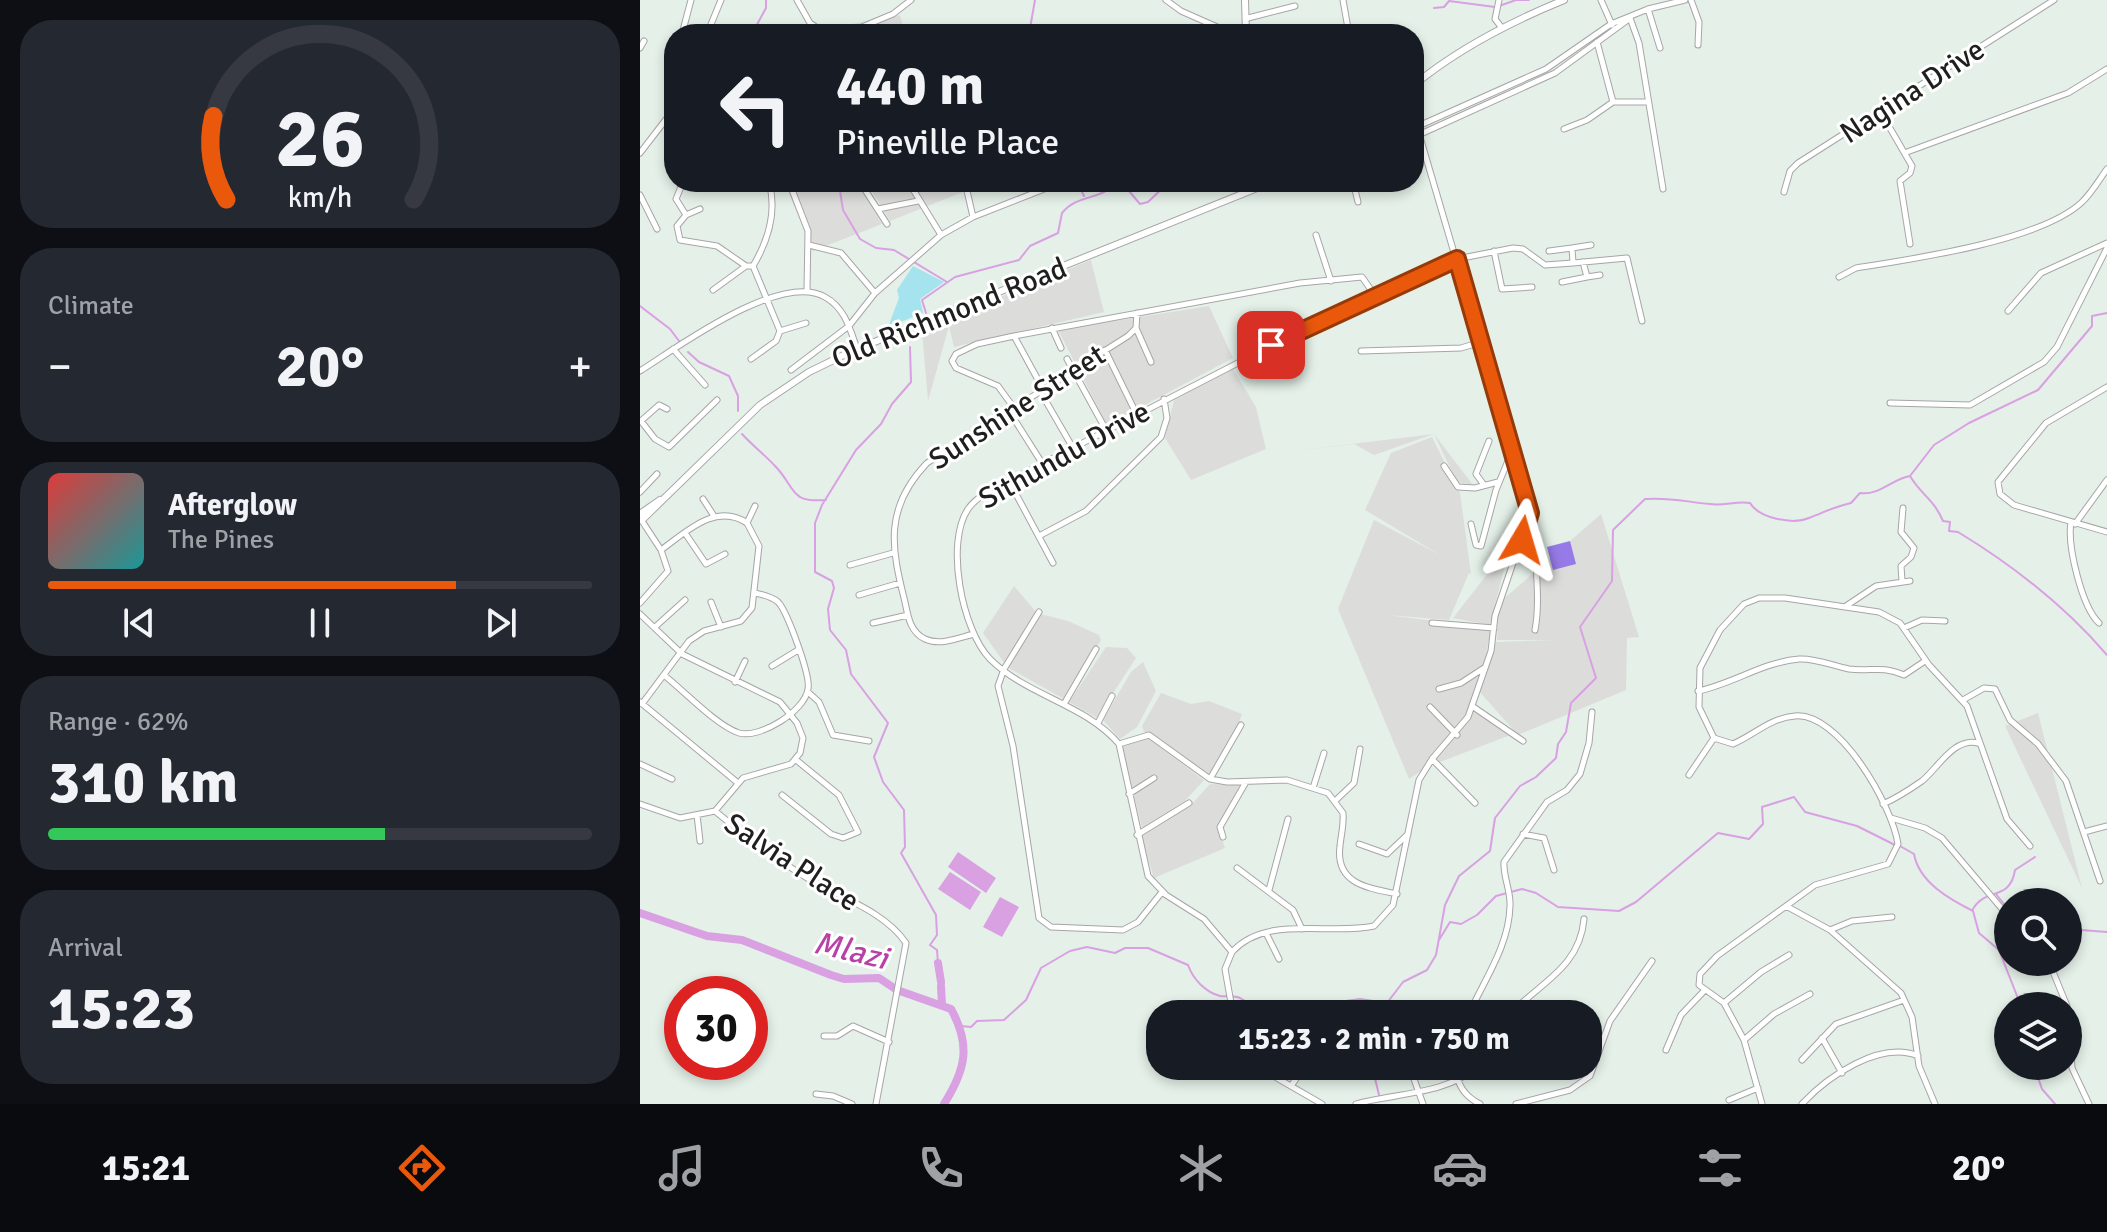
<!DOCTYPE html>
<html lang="en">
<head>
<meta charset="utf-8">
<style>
	body { margin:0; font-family:Signika,sans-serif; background:#242831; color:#f1f3f6; height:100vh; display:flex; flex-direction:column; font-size:30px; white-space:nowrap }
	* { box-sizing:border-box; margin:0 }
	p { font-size:26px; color:#9ea1a6 }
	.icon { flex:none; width:44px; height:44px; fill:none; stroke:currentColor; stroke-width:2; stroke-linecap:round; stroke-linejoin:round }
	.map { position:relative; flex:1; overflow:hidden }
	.side { display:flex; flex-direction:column; gap:20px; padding:20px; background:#0d0f14; width:640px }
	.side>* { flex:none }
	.top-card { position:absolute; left:24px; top:24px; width:760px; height:168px; border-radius:32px; box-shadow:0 4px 12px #0003; background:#171b24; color:#f1f3f6; overflow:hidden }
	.buttons { position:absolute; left:1354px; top:888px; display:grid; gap:16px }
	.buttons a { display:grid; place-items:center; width:88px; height:88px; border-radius:50%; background:#171b24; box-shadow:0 4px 12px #0003; font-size:40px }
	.speed { position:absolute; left:24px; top:976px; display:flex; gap:16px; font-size:40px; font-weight:700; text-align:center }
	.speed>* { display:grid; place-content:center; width:104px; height:104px; border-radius:50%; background:#171b24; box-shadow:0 4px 12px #0003; line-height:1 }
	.speed .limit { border:12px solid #d22; background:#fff; color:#111 }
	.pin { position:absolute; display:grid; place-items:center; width:68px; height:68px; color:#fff; margin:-34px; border-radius:16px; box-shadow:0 4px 12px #0006 }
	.me { position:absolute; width:88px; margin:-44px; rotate:7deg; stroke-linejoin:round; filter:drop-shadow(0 0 6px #0008) }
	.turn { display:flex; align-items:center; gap:28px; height:168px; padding:0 40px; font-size:36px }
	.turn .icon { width:104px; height:104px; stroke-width:2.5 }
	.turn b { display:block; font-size:56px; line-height:68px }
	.big { font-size:60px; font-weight:700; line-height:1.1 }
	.side .widget { flex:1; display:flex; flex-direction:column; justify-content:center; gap:12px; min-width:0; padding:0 28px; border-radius:32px; background:#242831 }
	.side .dial { align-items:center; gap:0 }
	.dial svg { height:208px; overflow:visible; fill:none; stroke:#363941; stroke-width:7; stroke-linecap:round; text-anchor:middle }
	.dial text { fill:#f1f3f6; stroke:none }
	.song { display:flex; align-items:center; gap:24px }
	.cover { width:96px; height:96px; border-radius:12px; background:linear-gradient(135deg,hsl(0 70% 55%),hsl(180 70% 35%)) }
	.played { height:8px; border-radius:4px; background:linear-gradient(90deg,#ea580c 75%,#363941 75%) }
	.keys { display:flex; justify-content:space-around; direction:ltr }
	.heat { display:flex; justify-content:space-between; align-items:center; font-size:44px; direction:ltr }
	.charge { height:12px; border-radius:6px; background:linear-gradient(90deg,#34c759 62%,#363941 0) }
	.trip { position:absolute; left:506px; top:1000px; width:456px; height:80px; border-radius:32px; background:#171b24; box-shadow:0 4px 12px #0003; font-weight:700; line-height:80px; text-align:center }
	.menu { display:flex; height:128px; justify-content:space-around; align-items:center; background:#090b0e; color:#9ea1a6 }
	.menu .icon { width:56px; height:56px }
	.menu .on { color:#ea580c }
	.menu b { font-size:36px; color:#f1f3f6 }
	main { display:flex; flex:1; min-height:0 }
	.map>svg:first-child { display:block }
	.residential { fill:#dcdddb }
	.grass { fill:#a5e4ef }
	.pitch { fill:#967ae7 }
	.water { fill:#d9a0e2 }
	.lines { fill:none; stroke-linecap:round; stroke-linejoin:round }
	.stream { stroke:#d9a0e2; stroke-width:2 }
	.river { stroke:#d9a0e2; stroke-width:8 }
	.minor-casing { stroke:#a6a6a6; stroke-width:7 }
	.tertiary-casing { stroke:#a6a6a6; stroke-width:8 }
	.minor { stroke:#fff; stroke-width:5 }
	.tertiary { stroke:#fff; stroke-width:6 }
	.route-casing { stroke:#983908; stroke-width:20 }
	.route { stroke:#ea580c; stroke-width:14 }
	.labels { text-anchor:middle; stroke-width:6; stroke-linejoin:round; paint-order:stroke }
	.street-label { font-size:30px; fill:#1f1f1f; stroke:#fff }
	.water-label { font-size:32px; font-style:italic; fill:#b841a7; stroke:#fff }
</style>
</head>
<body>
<main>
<section class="side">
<div class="widget dial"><svg viewBox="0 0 100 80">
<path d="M14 69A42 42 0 1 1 86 69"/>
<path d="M14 69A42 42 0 0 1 9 37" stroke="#ea580c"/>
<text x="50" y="56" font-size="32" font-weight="700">26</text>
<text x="50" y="72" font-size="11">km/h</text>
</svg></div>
<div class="widget"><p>Climate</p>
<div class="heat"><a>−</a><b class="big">20°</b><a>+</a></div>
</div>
<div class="widget">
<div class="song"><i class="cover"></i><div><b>Afterglow</b><p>The Pines</p></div></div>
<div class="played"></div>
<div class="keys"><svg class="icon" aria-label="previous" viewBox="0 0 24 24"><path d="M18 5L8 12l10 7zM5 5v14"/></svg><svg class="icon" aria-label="pause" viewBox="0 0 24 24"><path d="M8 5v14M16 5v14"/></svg><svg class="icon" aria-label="next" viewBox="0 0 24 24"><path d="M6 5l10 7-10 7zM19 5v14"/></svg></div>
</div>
<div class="widget"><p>Range · 62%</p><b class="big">310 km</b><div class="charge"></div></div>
<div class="widget"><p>Arrival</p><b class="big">15:23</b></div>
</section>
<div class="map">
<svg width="1467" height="1104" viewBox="0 0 1467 1104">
	<rect width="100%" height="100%" fill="#e4f0e8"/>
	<path class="residential" d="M260,15L265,34H160Z
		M144,182H217L242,224L173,251Z
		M226,182H319L323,192L250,221Z
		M451,260L464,312L314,347L309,326L288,401L282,330L309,323V318Z
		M569,306L593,358L467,425L418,330Z
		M593,369L616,407L626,449L551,480L525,438L534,400Z
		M794,434L833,485L817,482L794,434L734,455L714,444L637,453Z
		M792,437L820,493L831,574L829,573L809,620L747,615L851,628L843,670L822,725L835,711L873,734L787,767L769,779L698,609L734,520L800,555L725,510L751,453Z
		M961,514L999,637L987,638L986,690L878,735L838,690L847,663L856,642L913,640H857L859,603Z
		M870,545L850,625L813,618Z
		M374,586L396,612L365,664L343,633Z
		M400,614L428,621L459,635L461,640L424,699L367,667Z
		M466,647L487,648L496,658L457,718L429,702Z
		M503,662L516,691L497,727L480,739L463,720L491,672Z
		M521,693L551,704L569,701L602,714L594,737L569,775L504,732L502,726Z
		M1398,713L1442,888L1365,726Z
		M506,737L564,780L545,801L502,828L482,747Z
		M570,784L600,785L578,827L585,848L514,878L501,837L550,806Z"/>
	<path class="grass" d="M273,266L304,282L280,299L283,313L248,327L259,298L257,290Z"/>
	<path class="pitch" d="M930,541L936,564L913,570L907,547Z"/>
	<path class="water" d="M318,852L356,878L346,893L308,867Z
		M310,872L341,892L330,910L298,889Z
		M360,897L379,907L362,937L343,927Z"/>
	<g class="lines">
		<path class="stream" d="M877,0H889
			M859,6L876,0
			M794,8L804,7L809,1L855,7
			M112,34L126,8V0
			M389,34L395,0
			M750,34L754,29
			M185,182L200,191L203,210L220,239L236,248L254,250L307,282
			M440,188L444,196
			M0,306L30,329L39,341
			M286,313L282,300L315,277L379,260L390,246L418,233L422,213C437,195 457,200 474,186L489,191L500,204L508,202L529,182
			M270,347L271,382L252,404L241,424L216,450L182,505L175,523V572L192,581L194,588L188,609L190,630L206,650L211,674L248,723L234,757L243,782L264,810L265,847L261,853L296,915L297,935L290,945L297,950L298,963
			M48,352L59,362L89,376L98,396V411
			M102,434C113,446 125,455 136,467C156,488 149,503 186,500
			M1270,476C1282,496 1293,498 1303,521L1310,522L1309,531L1318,532C1374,566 1424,605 1467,655
			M1260,846L1274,854C1279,882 1309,899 1333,911L1339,933L1359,950L1381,1006
			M1356,894L1368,909
			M1333,909C1345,887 1370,902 1375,870L1395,857
			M1428,929L1467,932
			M799,940L810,922L821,924L837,915L856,896L882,889L896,893L918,907L979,911L996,902L1078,833L1109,839L1123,824L1122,807L1154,797L1165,812L1217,826L1255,845
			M672,1014H675
			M691,1014L699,1002L720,999L747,1003L763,982L787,970L796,955L805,905L819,876L850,851L855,818L880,786L896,777L916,758L918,744L926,732L931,703L956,678L940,627L972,581L973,530L1005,499C1031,497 1046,502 1070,504C1084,506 1096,501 1110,503C1119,518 1152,525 1169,518C1185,512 1193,507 1211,503L1220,493C1239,496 1252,479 1270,476L1294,445L1329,423L1398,390L1452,326V316L1467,313
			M709,1014L725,1012L740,1003
			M321,1026L331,1027L337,1021L364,1020L386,1000L401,968L430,951L447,947L475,953L485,948H508L548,965C553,979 565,992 580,996C587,997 594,995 600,998C621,1010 615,1012 641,1014
			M732,1066L739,1095
			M1394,1066L1402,1089L1415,1104"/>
		<path class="river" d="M0,913L67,936L102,940L191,975L204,979L239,978L257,990L311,1009C331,1045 326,1069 304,1104
			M298,963L301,982
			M301,986L302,1005"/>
		<defs>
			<path id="minor" d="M157,0L170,23L186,34
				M526,0L541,11L593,34
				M703,0L709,34
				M859,0L855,19L862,28
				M961,0L972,25
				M1051,0L1059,22L1058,45
				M1008,9L1020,48
				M608,18L655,6
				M990,18L999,43L1023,189
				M42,34L51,0
				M67,34L81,0
				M205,34L253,14L271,0
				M0,48L4,41
				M973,102H1008
				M1240,111L1272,166L1270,173L1260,181L1270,244
				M777,127L896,531C894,564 901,598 895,630
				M774,128L906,69L971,24L1008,9L1045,0
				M924,129L947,120L973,102L957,42
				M774,137L915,73L989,19
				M1267,152L1428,93L1467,69
				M0,153L34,109
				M43,182L36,199L46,215
				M149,182L168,231L167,291
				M220,182L247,224
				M325,182L333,217
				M713,182L718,202
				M274,191L301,235
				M1144,192L1150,171L1158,163L1414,0
				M0,195L17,229
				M60,209L46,215L37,226L40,240L77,246L106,266H113
				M238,209L278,201
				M676,235L691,281
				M169,245L201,253L235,293
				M932,248L951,245
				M854,251L862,289L892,287
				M933,263L987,258L1002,321
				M113,266C128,241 137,211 129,182
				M947,277L960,275
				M1199,277L1216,268C1273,259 1399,241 1441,203C1451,194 1459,180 1467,169
				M922,282L947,277L943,262
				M73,290L106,266
				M1368,311L1401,273L1467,243
				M412,328L421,348
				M496,328L511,362
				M140,331L166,323
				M374,336L403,389
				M33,349L65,385
				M465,350L496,413
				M721,351L821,348L841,342
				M111,359L136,341L140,331L113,266
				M427,359L466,430
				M151,370L209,326L235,293L301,235L333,217L422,182
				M0,371C38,347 141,271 185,297C205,308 210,329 217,349
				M1467,387L1406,423L1358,482L1360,494L1374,505L1467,532
				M400,391L433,448
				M1250,403L1330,405L1404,362L1417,347L1467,248
				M374,408L358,386L316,368L312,361L316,354L337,344L374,336L660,283L722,277L736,297
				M369,411L402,463
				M1,421L15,439L29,447L77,400
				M1,421L19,405L27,409
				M804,466L818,487L835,488L858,482
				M369,481L413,563
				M844,485L836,474L849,441
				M0,492L17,474
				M63,499L74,516
				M1431,522C1427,546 1442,607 1459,623
				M107,523L115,506
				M831,524L836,545L841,546L856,490L872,451
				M1435,524L1467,480
				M45,533L66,564L85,554
				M399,536L446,511L521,437L527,418L524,399
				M210,565L253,553
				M1262,581L1261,566L1271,557L1274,548L1261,532L1263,508
				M219,595L260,583
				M71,602L81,627
				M0,603L28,571L21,550L2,521
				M1206,606L1236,586L1270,581
				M399,612L364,669L358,686L373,746L399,918L411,927L483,930L498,922L522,892
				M0,614L42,654L140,702L157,723L163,738L160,753L151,764L103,778L75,811L40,818L0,804
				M233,623L268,615
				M792,623L854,628
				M15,627L45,600
				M1264,628L1282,620L1305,621
				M334,634C318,638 300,646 285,639C270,632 268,616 265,602C251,547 244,508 287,463L488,336L496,328L497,313
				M132,666L158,650
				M25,676C44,691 77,726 99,733C120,739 165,711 168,689C171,676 147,611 138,602C131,596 123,595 115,593
				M95,682L105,661
				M799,689L821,683L844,668
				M1058,691C1093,684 1123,662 1159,659C1176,658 1193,666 1209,669C1231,672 1240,665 1264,675L1285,661
				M168,692L179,702L193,735L229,741
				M1323,700L1344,688L1355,689L1370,720L1398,744L1426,781L1460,881
				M0,702L98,783
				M2,704L49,641L64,631L101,621L112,608L119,546L107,523C76,502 46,532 21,550
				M424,704L456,649
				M832,706L883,741
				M790,707L817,735
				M458,723L472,696
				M479,744L509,735L570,779L587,782L647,780L688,793L703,813C704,825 701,835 700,846C695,884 728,888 757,894
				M792,759L835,803
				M0,764L32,779
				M1049,775L1074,738
				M570,779L601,725
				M673,788L684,753
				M489,794L514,778
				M142,795L191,834L203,838L218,832L199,795L155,759
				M696,800L714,783L720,749
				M1243,804C1257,798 1269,790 1282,781C1298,768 1314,737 1338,743
				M75,811C104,835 140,862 172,881C203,898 246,913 266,943L236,1104
				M57,815L60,841
				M1251,818L1285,828L1302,838L1368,916
				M1444,832L1467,826
				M883,834L904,838L914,870
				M497,835L549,803
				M583,837L580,827L606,782
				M719,844L747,854L768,834
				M597,868L653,910L662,929
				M629,890L648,819
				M1146,906L1190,930L1261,993L1272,1017L1279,1066L1295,1104
				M1190,930L1212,921L1252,917
				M626,933L639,959
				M592,952C626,914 689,936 734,926L753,905L779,780L792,759L828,717L851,651L855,616L890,513
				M1409,962L1427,1006
				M1084,1003L1121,972L1149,955
				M1428,1012L1432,1068L1449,1104
				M593,1014L585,969L592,952L564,919L526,895L508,876L479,744C445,704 387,696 350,659C322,630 305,543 328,509C338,495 355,488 369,481L658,332L798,267L817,259L873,248L883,249L905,265L933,263L932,248L909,251
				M829,1014C844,980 869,946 870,906C871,891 863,877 864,862L907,802L927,790L940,774L949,743L952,712
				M870,1014C900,983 940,967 944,919
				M184,1036H197L213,1026L249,1042
				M1182,1038L1202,1073
				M1104,1040L1134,1014L1170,994
				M1026,1050L1041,1015L1064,991
				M1162,1060L1196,1024L1264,1000
				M616,1066L682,1104
				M816,1066C816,1083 824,1096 840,1104
				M770,1068L783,1104
				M651,1086L665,1066
				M176,1094L193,1096L212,1104
				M1089,1100L1118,1088
				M716,1104C753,1093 808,1095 837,1066
				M876,1104L930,1090L950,1076L970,1021L1012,961
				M1122,1104L1104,1040L1084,1003L1059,985L1060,974L1077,956L1175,885L1248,864L1258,844C1252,805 1199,712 1155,716C1130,718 1114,735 1093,744L1074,738L1059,707L1060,668L1080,630L1104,604L1119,598H1145L1239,612L1260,623L1289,665L1327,706L1367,819L1390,846
				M1162,1104C1187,1077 1240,1040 1278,1056"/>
			<path id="tertiary" d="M605,0L606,34
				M774,85C819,48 870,22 924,0
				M0,514L20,500
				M2,520L120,405L169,372L212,351L632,182"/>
		</defs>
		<use href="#minor" class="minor-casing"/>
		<use href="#tertiary" class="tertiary-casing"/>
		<use href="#minor" class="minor"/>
		<use href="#tertiary" class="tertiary"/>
	</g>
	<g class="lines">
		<defs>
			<path id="route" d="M631,345L817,259L890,513L882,540"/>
		</defs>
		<use href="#route" class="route-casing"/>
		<use href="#route" class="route"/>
	</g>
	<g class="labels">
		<g class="street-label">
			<text transform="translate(1272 91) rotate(-33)" y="10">Nagina Drive</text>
			<text transform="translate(309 313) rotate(-22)" y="10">Old Richmond Road</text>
			<text transform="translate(377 407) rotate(-33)" y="10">Sunshine Street</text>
			<text transform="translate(424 455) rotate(-29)" y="10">Sithundu Drive</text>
			<text transform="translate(152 862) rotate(33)" y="10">Salvia Place</text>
		</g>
		<g class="water-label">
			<text transform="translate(211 950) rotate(13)" y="11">Mlazi</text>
		</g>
	</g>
</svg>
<div class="buttons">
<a><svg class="icon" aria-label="search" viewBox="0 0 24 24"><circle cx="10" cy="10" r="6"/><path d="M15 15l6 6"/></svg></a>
<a><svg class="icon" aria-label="layers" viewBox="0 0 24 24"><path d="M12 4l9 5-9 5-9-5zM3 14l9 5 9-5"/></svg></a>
</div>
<div class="speed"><div class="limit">30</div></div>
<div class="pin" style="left:631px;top:345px;background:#d93025"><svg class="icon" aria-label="arrive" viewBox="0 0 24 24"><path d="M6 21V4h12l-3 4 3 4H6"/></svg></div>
<svg class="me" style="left:882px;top:540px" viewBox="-20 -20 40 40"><path d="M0-17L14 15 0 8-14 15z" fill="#ea580c" stroke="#fff" stroke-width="4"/></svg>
<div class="trip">15:23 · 2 min · 750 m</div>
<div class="top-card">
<div class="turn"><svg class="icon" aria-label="left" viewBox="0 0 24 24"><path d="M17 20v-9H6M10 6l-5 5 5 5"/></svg><div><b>440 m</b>Pineville Place</div></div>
</div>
</div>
</main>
<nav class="menu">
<b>15:21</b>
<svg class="icon on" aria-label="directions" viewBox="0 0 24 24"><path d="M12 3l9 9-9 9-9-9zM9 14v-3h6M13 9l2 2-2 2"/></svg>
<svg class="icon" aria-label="music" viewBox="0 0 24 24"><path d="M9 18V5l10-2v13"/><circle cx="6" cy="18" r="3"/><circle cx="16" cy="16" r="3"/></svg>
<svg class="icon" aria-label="phone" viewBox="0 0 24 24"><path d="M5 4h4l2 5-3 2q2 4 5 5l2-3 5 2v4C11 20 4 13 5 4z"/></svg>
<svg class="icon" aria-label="climate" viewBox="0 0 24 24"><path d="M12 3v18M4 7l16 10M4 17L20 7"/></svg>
<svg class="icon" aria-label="car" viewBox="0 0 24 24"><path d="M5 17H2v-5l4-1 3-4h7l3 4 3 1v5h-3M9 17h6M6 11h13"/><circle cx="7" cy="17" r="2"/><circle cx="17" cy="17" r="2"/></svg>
<svg class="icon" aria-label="filters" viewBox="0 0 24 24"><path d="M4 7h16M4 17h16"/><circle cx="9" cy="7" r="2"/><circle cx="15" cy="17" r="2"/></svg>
<b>20°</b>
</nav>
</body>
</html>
